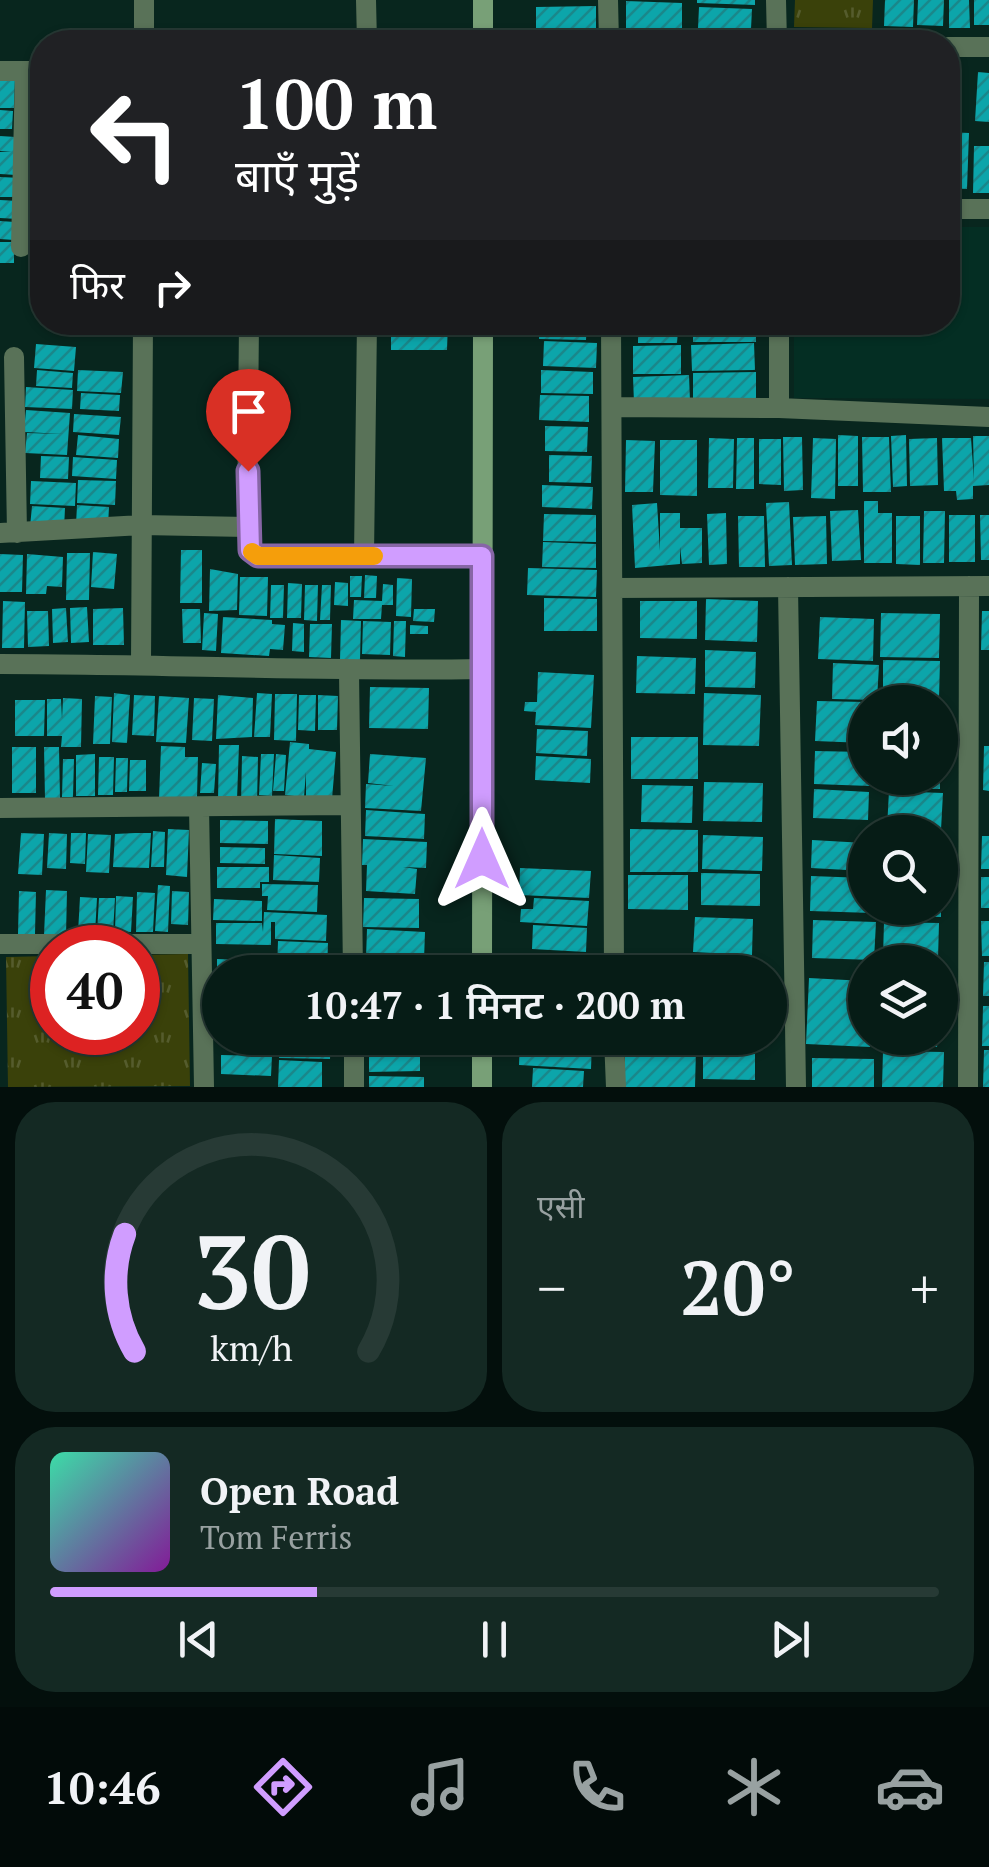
<!DOCTYPE html>
<html lang="hi">
<head>
<meta charset="utf-8">
<style>
	body { margin:0; font-family:"PT Serif","Noto Sans Devanagari",serif; background:#142923; color:#f1f3f6; height:100vh; display:flex; flex-direction:column; font-size:38px; white-space:nowrap }
	* { box-sizing:border-box; margin:0 }
	p { font-size:32px; color:#98a1a1 }
	.icon { flex:none; width:55px; height:55px; fill:none; stroke:currentColor; stroke-width:2; stroke-linecap:round; stroke-linejoin:round }
	.map { position:relative; height:1087px; overflow:hidden }
	.sheet { display:flex; flex-direction:column; gap:15px; padding:15px; background:#030f0c; flex:1 }
	.sheet>* { flex:none }
	.hud { position:absolute; left:30px; top:30px; width:930px; height:305px; border-radius:40px; box-shadow:0 2px 8px #0004,0 0 0 2px #273a35; background:#202124; color:#fff; overflow:hidden }
	.controls { position:absolute; left:848px; top:685px; display:grid; gap:20px }
	.controls a { display:grid; place-items:center; width:110px; height:110px; border-radius:50%; background:#061c16; box-shadow:0 2px 8px #0004,0 0 0 2px #273a35; font-size:50px }
	.speed { position:absolute; left:30px; top:925px; display:flex; gap:20px; font-size:50px; font-weight:700; text-align:center }
	.speed>* { display:grid; place-content:center; width:130px; height:130px; border-radius:50%; background:#061c16; box-shadow:0 2px 8px #0004,0 0 0 2px #273a35; line-height:1 }
	.speed .limit { border:15px solid #d22; background:#fff; color:#111 }
	.pin { position:absolute; display:grid; place-items:center; width:85px; height:85px; color:#fff; margin:-102px -42px; border-radius:50% 50% 50% 0; rotate:-45deg; box-shadow:0 0 10px #0007 }
	.pin .icon { rotate:45deg }
	.me { position:absolute; width:110px; margin:-55px; rotate:0deg; stroke-linejoin:round; filter:drop-shadow(0 0 8px #0008) }
	.turn { display:flex; align-items:center; gap:35px; height:210px; padding:0 40px; font-size:45px }
	.turn .icon { width:130px; height:130px; stroke-width:2.5 }
	.turn b { display:block; font-size:70px; line-height:85px }
	.then { display:flex; align-items:center; height:95px; padding:0 40px; background:#0003; gap:20px; font-size:38px }
	.big { font-size:75px; font-weight:600; line-height:1.1 }
	.sheet .tile { flex:1; display:flex; flex-direction:column; justify-content:center; gap:15px; min-width:0; padding:0 35px; border-radius:40px; background:#142923 }
	.sheet .dial { align-items:center; gap:0 }
	.dial svg { height:260px; overflow:visible; fill:none; stroke:#273a35; stroke-width:7; stroke-linecap:round; text-anchor:middle }
	.dial text { fill:#f1f3f6; stroke:none }
	.song { display:flex; align-items:center; gap:30px }
	.cover { width:120px; height:120px; border-radius:15px; background:linear-gradient(135deg,hsl(160 70% 55%),hsl(290 70% 35%)) }
	.played { height:10px; border-radius:5px; background:linear-gradient(90deg,#d09dff 30%,#273a35 30%) }
	.keys { display:flex; justify-content:space-around; direction:ltr }
	.heat { display:flex; justify-content:space-between; align-items:center; font-size:55px; direction:ltr }
	.sheet .tiles { flex:1; display:grid; gap:15px; grid-template-columns:1fr 1fr }
	.tile:last-child { grid-column:span 2 }
	.trip { position:absolute; left:202px; top:955px; width:585px; height:100px; border-radius:50px; background:#061c16; box-shadow:0 2px 8px #0004,0 0 0 2px #273a35; font-weight:600; line-height:100px; text-align:center }
	.menu { display:flex; height:160px; justify-content:space-around; align-items:center; background:#020b09; color:#98a1a1 }
	.menu .icon { width:70px; height:70px }
	.menu .current { color:#d09dff }
	.menu b { font-size:45px; color:#f1f3f6 }
	.map>svg:first-child { display:block }
	.built { fill:#042e23 }
	.park { fill:url(#park-tufts) }
	.building { fill:url(#building-hatch) }
	.lines { fill:none; stroke-linecap:round; stroke-linejoin:round }
	.street { stroke:#597258; stroke-width:20 }
	.secondary { stroke:#78a077; stroke-width:20 }
	.route-casing { stroke:#8766a6; stroke-width:25 }
	.route { stroke:#d09dff; stroke-width:18 }
	.slow { stroke:#f59e0b; stroke-width:18 }
</style>
</head>
<body>
<div class="map">
<svg width="989" height="1087" viewBox="0 0 989 1087">
	<defs>
		<pattern id="park-tufts" width="24" height="20" patternUnits="userSpaceOnUse" patternTransform="scale(2.5)"><rect width="24" height="20" fill="#3a410a"/><path d="M3 7l-1-3M5 7V3M7 7l1-3M15 17l-1-3M17 17v-4M19 17l1-3" fill="none" stroke="#555c2d"/></pattern>
		<pattern id="building-hatch" width="6" height="6" patternUnits="userSpaceOnUse" patternTransform="scale(2.5)"><rect width="6" height="6" fill="#0ca5aa"/><path d="M-1 1l2-2M0 6l6-6M5 7l2-2" fill="none" stroke="#1a878a"/></pattern>
	</defs>
	<rect width="100%" height="100%" fill="#08261e"/>
	<path class="built" d="M948,227H989V399L794,398V323L948,322Z"/>
	<path class="park" d="M795,0H873L872,28L794,27Z
		M188,954L190,1086L8,1087L6,957L52,956V1032H138V955Z"/>
	<path class="building" d="M697,0H755V5L697,3Z
		M885,0H914L913,27L884,26Z
		M918,0H944L943,26L917,25Z
		M949,0H969L970,28H949Z
		M974,0H989V25H974Z
		M626,1L682,3V31L626,29Z
		M596,6V37L536,38V7Z
		M699,7L752,9L751,29L698,28Z
		M625,32L686,34V42H625Z
		M699,36H760V42H699Z
		M978,72L989,73V122L975,121Z
		M32,76H42V101H33Z
		M0,77H15L14,108H0Z
		M0,110L13,111L12,129H0Z
		M948,132L969,133L967,189L948,188Z
		M0,136L16,137V175L0,174V152L12,151H0Z
		M974,146H989V193H973Z
		M0,177L22,178L21,197H0Z
		M32,198H42V214H32Z
		M0,200L19,201L18,219L0,218Z
		M32,216H42V235L31,234Z
		M0,221L15,222L14,240L0,239Z
		M32,238H42V261H32Z
		M0,242H14V263H0Z
		M86,322H121L120,335L85,332Z
		M391,322H448L447,350H391Z
		M539,322H587L586,340L539,339Z
		M638,322H690V331H678L677,343H638Z
		M693,322H756V342H693Z
		M544,341L597,343L596,368L543,366Z
		M754,343L755,370L692,371L691,345Z
		M36,344L76,347L74,371L34,368Z
		M681,345V374H633V346Z
		M37,370L73,373L72,388L36,386Z
		M78,370L123,372L121,393L77,391Z
		M541,370L593,372V394L541,393Z
		M756,372V400L693,401V373Z
		M689,375L690,401L634,403L633,377Z
		M26,387L73,390L72,409L25,407Z
		M81,393L120,395L119,411L80,409Z
		M540,395L589,396V422L539,420Z
		M26,410L70,413L67,455L25,453L27,433L64,434L24,432Z
		M74,414L121,417L119,435L73,432Z
		M545,426L588,427L587,452L545,451Z
		M78,435L119,439L118,458L76,455Z
		M838,435L858,436V486H838Z
		M906,435L907,486L893,487L891,436Z
		M973,436H989V485L973,486V499L957,500L956,491H944L942,438H971L974,480Z
		M783,437H802L803,490L784,491Z
		M862,437H889L891,492H863Z
		M709,438L734,439L733,488H708Z
		M737,438H754V489H736Z
		M813,438L836,439L835,499L811,498Z
		M937,438L938,485L910,486L909,439Z
		M759,439H781V485L759,484Z
		M626,440L655,441L653,492H625Z
		M660,440H697V496L660,495Z
		M549,455L592,456L591,483L549,482Z
		M41,456L69,457L68,479L40,478Z
		M73,457L117,460L116,479L72,476Z
		M78,480L116,481L115,505L77,503Z
		M31,481L76,483L75,506L30,504Z
		M542,485L593,487L592,509L542,507Z
		M864,501H878V513H892V563H864Z
		M789,502L792,565L769,566L766,503Z
		M657,503L660,551V513H680V528H702V563L682,564L680,547V564L635,568L632,505Z
		M77,505L109,507L108,526L76,525Z
		M32,506L65,508L64,529L30,527Z
		M858,510L861,560L832,561L830,511Z
		M924,511H945L944,563H923Z
		M726,513L727,564L709,565L707,514Z
		M544,514L596,515V542L543,541Z
		M949,515H975V562H949Z
		M980,515H989V560H981Z
		M738,516H764L765,567H739Z
		M826,516L827,564L795,565L793,517Z
		M896,516H920V565L896,564Z
		M543,542L596,544V568L542,567Z
		M181,550H202V603H180Z
		M93,552L117,554L114,589L91,587Z
		M67,553H90L89,600H66Z
		M0,554L23,555L22,592H0Z
		M27,554L63,557L62,587L47,586L46,594H26Z
		M528,568L597,570L596,597L527,595Z
		M210,569L238,574L237,610L209,611Z
		M365,575L377,576L376,598H364Z
		M350,576H362L361,597H350Z
		M240,577H268L267,616L239,615Z
		M397,578L412,579L411,617L396,616Z
		M335,582L348,583V606L334,605Z
		M288,583L302,584L301,618H287Z
		M383,584L393,585V605H382L381,619H353L354,600L382,601Z
		M271,585H284L283,618H270Z
		M305,585H318L317,621L304,620Z
		M322,585H331L330,620H320Z
		M544,598L597,599V631H544Z
		M706,599L758,601L757,642L705,640Z
		M3,601L25,602L24,648H2Z
		M640,601H697V639L640,638Z
		M87,607L89,642L71,643L70,608Z
		M66,608L68,642L53,643L52,609Z
		M123,608L124,645H93V609Z
		M182,609H200L201,643H183Z
		M414,609H435L434,622L413,621Z
		M27,611H48L49,646L28,647Z
		M982,611H989V650H981Z
		M204,613L218,614L216,651L202,650Z
		M881,613L940,614L939,658L880,657Z
		M223,617L272,620V624L285,625L283,650L270,649L269,656L221,653Z
		M820,617L874,619L873,661L818,659Z
		M341,620L361,621L360,660H340Z
		M363,621L391,622L390,655L362,654Z
		M394,621H406L405,657L393,656Z
		M293,623L304,624V652L292,651Z
		M310,624H332L331,658L309,657Z
		M410,625L428,626V634H410Z
		M705,650L756,652L755,688L705,687Z
		M637,656L696,658L695,694L636,693Z
		M883,660L940,661L939,699H883Z
		M833,663L879,665L877,700L832,699Z
		M538,672L594,675L591,728L535,725L536,712L524,711L525,702H537Z
		M370,687L429,688L428,729L369,728Z
		M114,693L130,695L127,743L112,742Z
		M257,693L272,694L270,737H254Z
		M704,693L761,695L759,746L703,745Z
		M275,694H297L296,741L274,740Z
		M134,695L155,696L154,736L132,735Z
		M218,695L253,698L252,737L216,739Z
		M299,695H316L315,731L298,730Z
		M318,695L338,696L337,730H318Z
		M95,696L112,697L110,744H93Z
		M159,696L189,698L186,743L156,742Z
		M63,698L82,699L81,747H61L62,736H47V699H61L62,719Z
		M194,698L214,699L212,741L192,740Z
		M15,700H45L44,736H15Z
		M817,701L865,702V743L815,741Z
		M537,729L588,731L587,756L536,753Z
		M631,737H698V779H631Z
		M290,742L309,744V749L336,752L332,799L306,796V772L304,797L285,795Z
		M219,745H239L237,800H218Z
		M161,746L185,747V757H198L197,797L159,799Z
		M984,746H989V791L983,790Z
		M12,747H36V793H12Z
		M44,747H59L60,798L45,799Z
		M815,751L865,752V778H870V786L814,784Z
		M95,754V796H76V755Z
		M261,754H274L272,796L259,795Z
		M276,754L286,755L284,791H273Z
		M370,754L426,758L421,811L365,808L366,784L394,786L368,783Z
		M242,756L258,757L257,804L241,803Z
		M536,756L591,759L590,783L535,780Z
		M99,757H114L113,795H98Z
		M116,758H128L127,792H115Z
		M63,759H74L73,797H62Z
		M130,760H146V791H129Z
		M202,763L216,764L214,793H200Z
		M887,778H940V789L887,788Z
		M704,782L763,783L762,822L703,821Z
		M642,785L693,786L692,823L641,822Z
		M814,789L869,792L868,820L813,818Z
		M889,791L943,793L941,830L887,828Z
		M366,810L425,814L424,839L365,836Z
		M275,819L322,821V856L274,854Z
		M220,820L268,821V844L220,843Z
		M168,829L189,830L187,877L166,875Z
		M630,829L698,830V872H630Z
		M153,831L165,832L164,867H151Z
		M21,833L44,834L42,875L18,874Z
		M49,833L67,834L66,869L47,868Z
		M71,833H86L85,864L70,863Z
		M135,833H151L149,868L113,867L115,834Z
		M88,834L111,835L109,873L86,872Z
		M940,834H945L944,874H940Z
		M703,835L763,837L762,871L702,869Z
		M982,836H989V869H981Z
		M363,839L427,842L426,868L403,867L417,869L415,894L366,891L367,865H362Z
		M812,840L865,843V871L811,868Z
		M220,847L265,848V864L220,863Z
		M274,855L320,858L319,882L273,880Z
		M217,867H269V882H260V888H217Z
		M520,868L591,871L589,898L519,895Z
		M701,873L760,874V906L701,905Z
		M628,875H688V910L628,909Z
		M811,876L865,878V908H872V913L810,911Z
		M981,877H989V908H981Z
		M262,884L318,885L317,912L267,910L268,896H262Z
		M158,885L170,886L168,932L155,931Z
		M46,890L67,891L66,936L44,935Z
		M19,891L36,892L35,934H18Z
		M172,891L189,892L188,925L171,924Z
		M137,892L155,893L153,932H136Z
		M116,896L133,897L131,932L115,931Z
		M80,897L97,898L95,934L78,933Z
		M99,898H115L113,933H97Z
		M364,898L419,899V928L363,927Z
		M534,898L589,901L587,926L520,922L521,909H533Z
		M214,899L262,901V921L213,920Z
		M884,908H941V917L884,916Z
		M264,912L327,915L326,941L275,939V922H271V945L216,944V923H262L263,932Z
		M695,917L753,919L752,955L693,952Z
		M813,920L876,922L874,960L812,958Z
		M981,921H989V956H982Z
		M884,922L939,923L938,959L883,957Z
		M533,925L587,928L586,952L532,949Z
		M367,929L425,932L424,960L366,958Z
		M278,941L328,943L327,971L277,970Z
		M539,953L586,955L585,972H538Z
		M620,955L686,957L685,972H619Z
		M693,957L753,959L752,972H693Z
		M217,959L268,961L267,972H217Z
		M366,961L426,964V972H365Z
		M984,962H989V996H983Z
		M809,978L865,981V1038H871L870,1047L806,1044Z
		M983,1006H989V1046H982Z
		M295,1038H331L330,1059L279,1058V1043H295Z
		M368,1038H424V1045L368,1043Z
		M520,1038H586V1041H592L591,1069L519,1065Z
		M696,1038H758L757,1047L696,1045Z
		M886,1038H938L937,1047L886,1045Z
		M369,1047H420V1071L369,1072Z
		M625,1048L696,1049L695,1087H625Z
		M984,1050H989V1087H983Z
		M883,1051L944,1052L943,1087H882Z
		M703,1054H755V1080L703,1079Z
		M221,1055L272,1056L271,1076L221,1074Z
		M812,1058L874,1059V1087H812Z
		M279,1060L322,1062V1087H278Z
		M533,1068L584,1071L583,1087H532Z
		M369,1076L424,1077V1087H369Z"/>
	<g class="lines">
		<path class="street" d="M144,0V42
			M366,0L367,42
			M608,0L609,42
			M776,0L777,42
			M948,47H989
			M0,71H42
			M948,209H989
			M21,247L25,71
			M249,322L247,527L250,550L258,556H364L367,322
			M611,322L614,972
			M779,322V408
			M14,357L17,533
			M612,407L779,408L989,417
			M0,533L142,525L247,527
			M364,556L482,557
			M788,587L796,1087
			M613,588L989,586
			M0,664C161,664 321,672 482,669
			M141,664L143,322
			M349,672L353,972
			M199,807L204,1087
			M0,808L350,805
			M0,944H201
			M354,1038V1087
			M614,1038L616,1087
			M968,1087L969,586"/>
		<path class="secondary" d="M483,0V42
			M482,972L483,322
			M482,1038V1087"/>
	</g>
	<g class="lines">
		<defs>
			<path id="route" d="M248,471L250,550L258,556H482V859"/>
		</defs>
		<use href="#route" class="route-casing"/>
		<use href="#route" class="route"/>
		<path class="slow" d="M252,552L258,556H374"/>
	</g>
</svg>
<div class="controls">
<a><svg class="icon" aria-label="sound" viewBox="0 0 24 24"><path d="M4 9h4l5-4v14l-5-4H4zM17 9q2 3 0 6"/></svg></a>
<a><svg class="icon" aria-label="search" viewBox="0 0 24 24"><circle cx="10" cy="10" r="6"/><path d="M15 15l6 6"/></svg></a>
<a><svg class="icon" aria-label="layers" viewBox="0 0 24 24"><path d="M12 4l9 5-9 5-9-5zM3 14l9 5 9-5"/></svg></a>
</div>
<div class="speed"><div class="limit">40</div></div>
<div class="pin" style="left:248px;top:471px;background:#d93025"><svg class="icon" aria-label="arrive" viewBox="0 0 24 24"><path d="M6 21V4h12l-3 4 3 4H6"/></svg></div>
<svg class="me" style="left:482px;top:859px" viewBox="-20 -20 40 40"><path d="M0-17L14 15 0 8-14 15z" fill="#d09dff" stroke="#fff" stroke-width="4"/></svg>
<div class="trip">10:47 · 1 मिनट · 200 m</div>
<div class="hud">
<div class="turn"><svg class="icon" aria-label="left" viewBox="0 0 24 24"><path d="M17 20v-9H6M10 6l-5 5 5 5"/></svg><div><b>100 m</b>बाएँ मुड़ें</div></div>
<div class="then">फिर<svg class="icon" aria-label="right" viewBox="0 0 24 24"><path d="M7 20v-9h11M14 6l5 5-5 5"/></svg></div>
</div>
</div>
<section class="sheet">
<div class="tiles">
<div class="tile dial"><svg viewBox="0 0 100 80">
<path d="M14 69A42 42 0 1 1 86 69"/>
<path d="M14 69A42 42 0 0 1 11 33" stroke="#d09dff"/>
<text x="50" y="56" font-size="32" font-weight="700">30</text>
<text x="50" y="72" font-size="11">km/h</text>
</svg></div>
<div class="tile"><p>एसी</p>
<div class="heat"><a>−</a><b class="big">20°</b><a>+</a></div>
</div>
<div class="tile">
<div class="song"><i class="cover"></i><div><b>Open Road</b><p>Tom Ferris</p></div></div>
<div class="played"></div>
<div class="keys"><svg class="icon" aria-label="previous" viewBox="0 0 24 24"><path d="M18 5L8 12l10 7zM5 5v14"/></svg><svg class="icon" aria-label="pause" viewBox="0 0 24 24"><path d="M8 5v14M16 5v14"/></svg><svg class="icon" aria-label="next" viewBox="0 0 24 24"><path d="M6 5l10 7-10 7zM19 5v14"/></svg></div>
</div>
</div>
</section>
<nav class="menu">
<b>10:46</b>
<svg class="icon current" aria-label="directions" viewBox="0 0 24 24"><path d="M12 3l9 9-9 9-9-9zM9 14v-3h6M13 9l2 2-2 2"/></svg>
<svg class="icon" aria-label="music" viewBox="0 0 24 24"><path d="M9 18V5l10-2v13"/><circle cx="6" cy="18" r="3"/><circle cx="16" cy="16" r="3"/></svg>
<svg class="icon" aria-label="phone" viewBox="0 0 24 24"><path d="M5 4h4l2 5-3 2q2 4 5 5l2-3 5 2v4C11 20 4 13 5 4z"/></svg>
<svg class="icon" aria-label="climate" viewBox="0 0 24 24"><path d="M12 3v18M4 7l16 10M4 17L20 7"/></svg>
<svg class="icon" aria-label="car" viewBox="0 0 24 24"><path d="M5 17H2v-5l4-1 3-4h7l3 4 3 1v5h-3M9 17h6M6 11h13"/><circle cx="7" cy="17" r="2"/><circle cx="17" cy="17" r="2"/></svg>
</nav>
</body>
</html>
